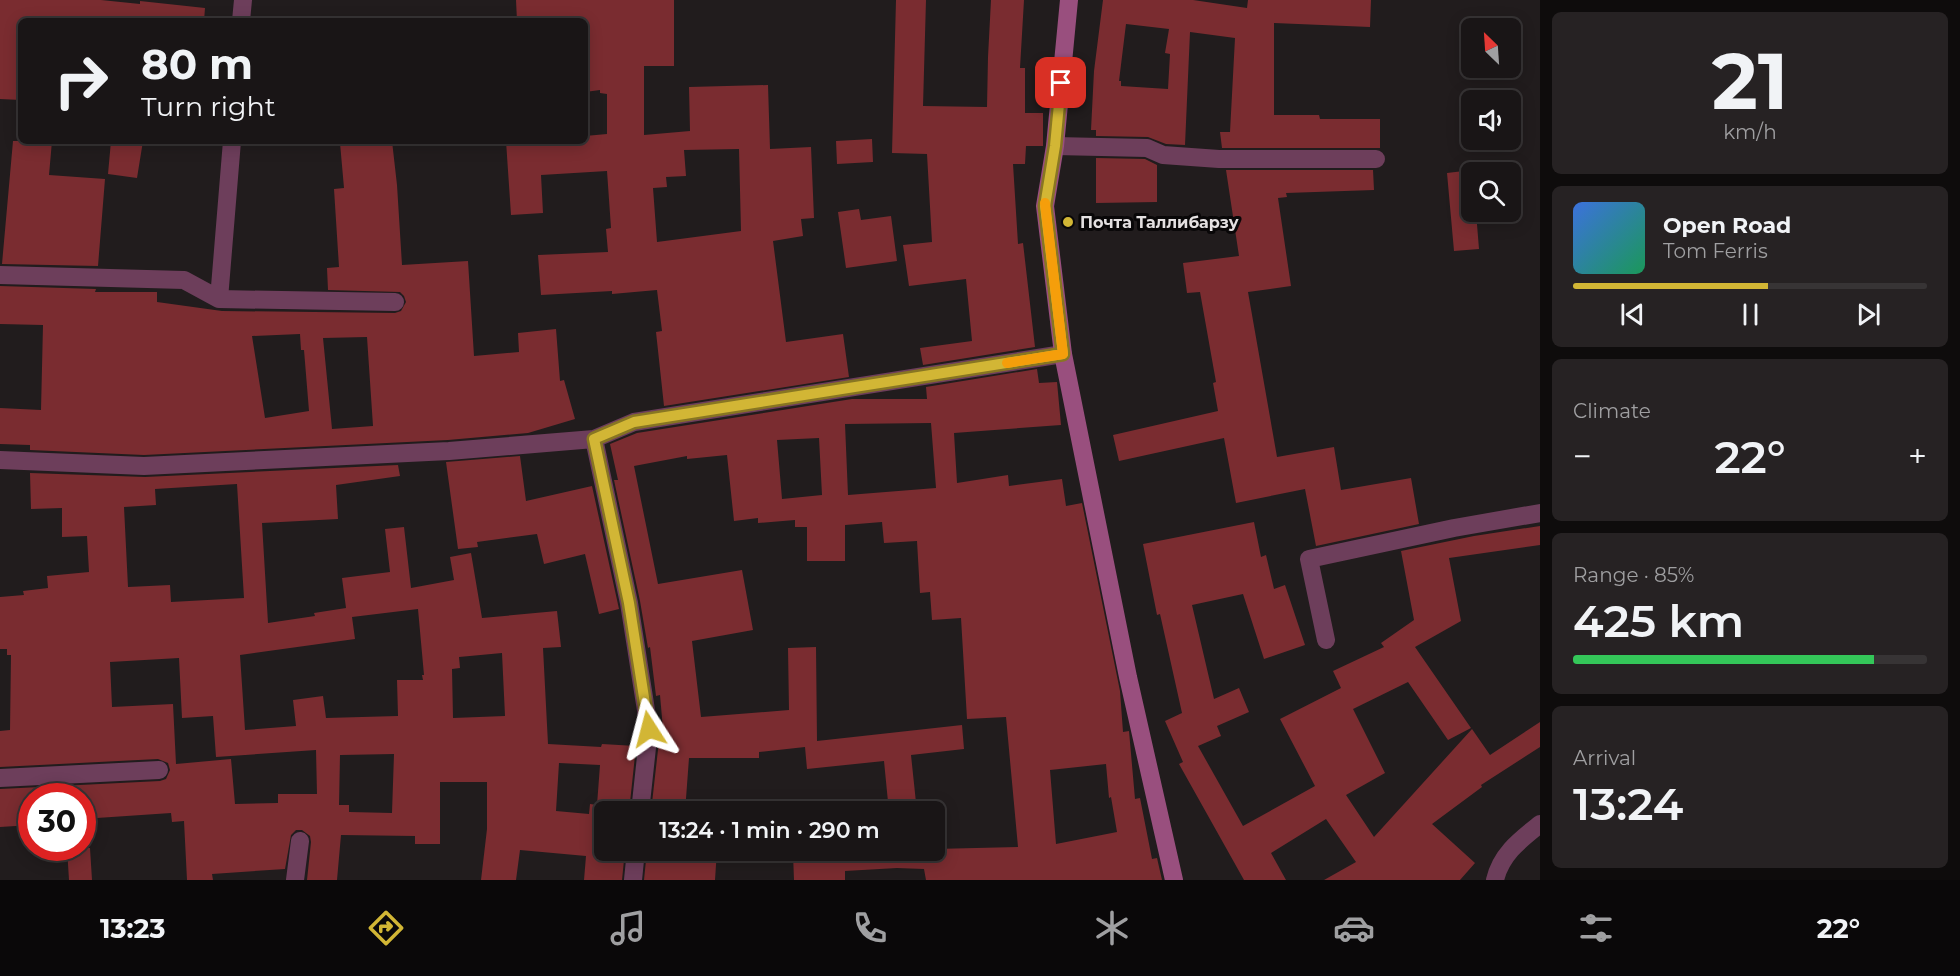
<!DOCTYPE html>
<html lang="en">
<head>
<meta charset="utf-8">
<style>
	body { margin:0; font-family:Montserrat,sans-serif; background:#262223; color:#f1f3f6; height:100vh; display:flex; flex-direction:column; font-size:22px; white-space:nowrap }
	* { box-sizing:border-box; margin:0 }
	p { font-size:20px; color:#9f9fa1 }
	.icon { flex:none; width:33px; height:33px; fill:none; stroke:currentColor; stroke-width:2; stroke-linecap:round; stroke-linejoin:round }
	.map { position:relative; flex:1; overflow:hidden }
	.side { display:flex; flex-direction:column; gap:12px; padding:12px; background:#0e0c0c; width:420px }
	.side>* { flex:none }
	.hud { position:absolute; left:18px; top:18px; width:570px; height:126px; border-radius:9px; box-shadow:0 3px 15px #0003,0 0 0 2px #373435; background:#191516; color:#f1f3f6; overflow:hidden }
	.needle { width:39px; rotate:335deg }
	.buttons { position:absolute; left:1461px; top:18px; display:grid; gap:12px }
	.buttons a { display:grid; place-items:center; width:60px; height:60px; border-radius:9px; background:#191516; box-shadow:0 3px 15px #0003,0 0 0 2px #373435; font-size:30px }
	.speed { position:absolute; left:18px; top:783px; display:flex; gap:12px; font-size:30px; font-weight:700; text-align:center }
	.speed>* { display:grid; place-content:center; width:78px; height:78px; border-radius:50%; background:#191516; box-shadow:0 3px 15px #0003,0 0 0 2px #373435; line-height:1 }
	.speed .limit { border:9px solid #d22; background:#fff; color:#111 }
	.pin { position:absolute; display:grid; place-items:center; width:51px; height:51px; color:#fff; margin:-26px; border-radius:12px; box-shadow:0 3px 9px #0006 }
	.me { position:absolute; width:66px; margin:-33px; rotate:351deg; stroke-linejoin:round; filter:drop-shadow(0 0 4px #0008) }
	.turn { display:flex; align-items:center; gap:21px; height:126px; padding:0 24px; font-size:27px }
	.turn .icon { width:78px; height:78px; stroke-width:2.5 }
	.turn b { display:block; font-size:42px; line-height:51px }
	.big { font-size:45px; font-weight:600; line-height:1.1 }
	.side .widget { flex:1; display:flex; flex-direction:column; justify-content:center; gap:9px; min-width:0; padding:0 21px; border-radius:9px; background:#262223 }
	.side .dial { align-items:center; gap:0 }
	.dial b { font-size:78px; line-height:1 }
	.song { display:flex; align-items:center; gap:18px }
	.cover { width:72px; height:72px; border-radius:9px; background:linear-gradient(135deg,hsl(220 70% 55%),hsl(150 70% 35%)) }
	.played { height:6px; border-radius:3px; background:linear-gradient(90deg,#d2b635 55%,#373435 55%) }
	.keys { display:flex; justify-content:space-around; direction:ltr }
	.heat { display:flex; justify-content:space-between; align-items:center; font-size:33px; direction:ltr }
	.charge { height:9px; border-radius:4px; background:linear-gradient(90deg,#34c759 85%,#373435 0) }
	.trip { position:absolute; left:594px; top:801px; width:351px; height:60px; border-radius:9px; background:#191516; box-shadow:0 3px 15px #0003,0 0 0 2px #373435; font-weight:600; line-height:60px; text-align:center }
	.menu { display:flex; height:96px; justify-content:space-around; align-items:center; background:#0a0809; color:#9f9fa1 }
	.menu .icon { width:42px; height:42px }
	.menu .on { color:#d2b635 }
	.menu b { font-size:27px; color:#f1f3f6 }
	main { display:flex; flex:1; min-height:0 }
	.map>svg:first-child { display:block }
	.building { fill:#7a2c30; fill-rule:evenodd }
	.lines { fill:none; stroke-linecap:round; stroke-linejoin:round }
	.street { stroke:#6d3e5b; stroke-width:18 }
	.secondary { stroke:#994f7e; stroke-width:18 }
	.route-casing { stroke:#887622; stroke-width:15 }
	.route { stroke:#d2b635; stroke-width:10 }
	.slow { stroke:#f59e0b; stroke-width:10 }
	.poi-dot { fill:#d2b635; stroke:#090708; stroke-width:2 }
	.labels { text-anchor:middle; stroke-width:6; stroke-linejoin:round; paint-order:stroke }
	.poi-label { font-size:16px; font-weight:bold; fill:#e4e0e1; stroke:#090708; text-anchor:start }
</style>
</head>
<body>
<main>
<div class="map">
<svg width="1540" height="880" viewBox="0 0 1540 880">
	<rect width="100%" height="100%" fill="#211c1d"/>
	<path class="building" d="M0,0H101L140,4V1L205,8L204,21H21V100L0,99Z
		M516,0H674V66H644V135L690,131L689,87L768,85L770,149L811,147L814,218L801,219L803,236L773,241L786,342L843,334L849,377L664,406L656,332L662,331L657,290L612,294V291L541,295L538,255L608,252L606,229L611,228L607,171L541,175L543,213L511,215L506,141H585V136L607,134V94L600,93V90L585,92V21H517ZM739,149L741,231L657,242L653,188L667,187L666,177L686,176L684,150Z
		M896,0H926L923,106L987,107L988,57L991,0H1024L1020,68H1025V113H1043V146H1026L1025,164H1013L1018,244L1023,243L1035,347L923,365L920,348L972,341L966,279L909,286L903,245L932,242L927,154L892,153Z
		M1103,0H1193L1247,8L1248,0H1371L1370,27L1274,23V115H1319L1320,119H1380V148H1222L1220,132H1230L1235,38L1190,32L1185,145L1166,144L1148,137L1096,136V130H1091L1094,71ZM1126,24L1169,29L1165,53L1170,54L1168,89L1121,86V81H1119Z
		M872,139L873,162L837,164L836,141Z
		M13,141H52L49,175L105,179L98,266L2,264Z
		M111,141H143L137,178L108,174Z
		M356,141H392L397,185L402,265L468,261L474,356L519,352L518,333L556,329L560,381L564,380L575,419L528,433L448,440L144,455L30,450V445L0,444V408L41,410L43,325L0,324V286L96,289L95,292H157V302L222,311L395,313L401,311L406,302L404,296L400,292L328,290L327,268L339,267L334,189L344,188L340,143ZM300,334L301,350H304L309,411L265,418L252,336ZM367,337L373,426L332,429L323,338Z
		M1096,158L1145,159L1157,165V202L1096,203Z
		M1226,170H1373L1374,190L1286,193L1287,197L1278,198L1291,286L1248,292L1277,457L1334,447L1341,490L1411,478L1419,524L1316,546L1305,489L1236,503L1224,438L1119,461L1113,435L1218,411L1213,383L1216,382L1200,292L1187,293L1183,263L1239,256Z
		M1472,170V212H1476L1479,249L1454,251L1447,173Z
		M859,209L861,220L891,216L897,261L846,268L838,212Z
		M1037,369L1039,383L1057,382L1061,425L954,433L957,483L1008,475L1009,486L1062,479L1066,506L1082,503L1120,691L1123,732L1129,731L1135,799L1140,798L1152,859L1157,858L1162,880H926L924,869L897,868L845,871V880H794L793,854L843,850H934V849L1018,847L1006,717L967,719L961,618L932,620L930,592L920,593L917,541L884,543L882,522L845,525V561H807V527H795V520L758,523V518L734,521L727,455L687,459V456L634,466L658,584L742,570L753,630L692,641L701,717L789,710L788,648L816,647L817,741L962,725L964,749L911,755L917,812H889L884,761L807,769L805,747L759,752V758H689L685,812H651L659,741H664L660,695L656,696L650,647L648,648L640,601L614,480H618L610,444L637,433L852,399H927L926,387ZM931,423L936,488L848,495L845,424ZM819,438L822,495L782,499L777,440ZM1106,764L1109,798L1111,797L1117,832L1056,844L1050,770Z
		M520,456L526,501L592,486L619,609L599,614L585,554L544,564L537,534L477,542L478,547L458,549L446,462Z
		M398,465L400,476L336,485L338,519L262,523L268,623L315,616L314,613L346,608L342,578L390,572L385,529L404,527L411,588L454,580L450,557L471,553L482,618L557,611L561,647L543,648L548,744L601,747L602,744L636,746L629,812H604V850H625L622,880H584L586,856L520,850L516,880H481L487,829V782H440V844H415V836L341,835L337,880H307L311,842L310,836L302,830H296L291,835L285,869L212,874L213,880H187L184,821L172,822L171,813L82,819V796H32V825L0,827V789L160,781L166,779L170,770L168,763L158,759L0,767V731L10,730L11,655H7V649H0V597L24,595L23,591L48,588L47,576L89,572L87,536L62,537V508L31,509L30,473L145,477ZM237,484L244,598L171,602L170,585L128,587L124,507L156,505L155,489ZM418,609L424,675H422L423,680H397L398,716L326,718L323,696L293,700L296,726L245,730L240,655L355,639L352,617ZM502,653L505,716L453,718L452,669L460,668L459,657ZM179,658L182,718L213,716L216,757L316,750L317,794H278V803L235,804L231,759L176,764L173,704L112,707L110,662ZM394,754L392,813L349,812V805H339L340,755ZM559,763L600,765L597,805L590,804L589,814L556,811Z
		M1254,522L1261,557L1266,555L1274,589L1285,585L1305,645L1264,659L1243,594L1192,605L1214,699L1239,688L1249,712L1217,726L1221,736L1198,746L1243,826L1315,786L1280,719L1341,688L1333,671L1384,647L1381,643L1414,620L1401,551L1474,536L1540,526V545L1449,558L1461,621L1415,647L1471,728L1448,740L1408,682L1353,709L1385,773L1346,795L1374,837L1472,729L1490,755L1540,722V747L1481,785L1482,787L1432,824L1475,863L1460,880H1324L1356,862L1326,819L1271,853L1286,880H1244L1179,764L1183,762L1165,721L1182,713L1160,614L1157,615L1143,544Z
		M67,848H90L92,880H69Z
		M647,850H717L715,880H644Z"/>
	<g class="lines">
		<path class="street" d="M241,21L243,0
			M1055,146L1147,148L1163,155L1219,159H1376
			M0,275L184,280L219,299L395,302
			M219,299L232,141
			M594,439L629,603L649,729L640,812
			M0,460L144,466L449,451L594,439L634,422L1063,354
			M1326,640L1309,559L1454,528L1540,513
			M0,778L159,770
			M295,880L300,841
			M633,880L636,850
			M1495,880C1501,854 1520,840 1540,824"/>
		<path class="secondary" d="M1069,0L1055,146L1045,206L1063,354L1128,677L1174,880"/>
	</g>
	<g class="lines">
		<defs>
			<path id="route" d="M649,729L629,603L594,439L634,422L1063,354L1045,206L1055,146L1061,83"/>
		</defs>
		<use href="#route" class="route-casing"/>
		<use href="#route" class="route"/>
		<path class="slow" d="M1007,363L1063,354L1045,203"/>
	</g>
	<circle class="poi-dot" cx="1068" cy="222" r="6"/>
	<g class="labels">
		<g class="poi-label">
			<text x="1080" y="228">Почта Таллибарзу</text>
		</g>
	</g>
</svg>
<div class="buttons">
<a><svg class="needle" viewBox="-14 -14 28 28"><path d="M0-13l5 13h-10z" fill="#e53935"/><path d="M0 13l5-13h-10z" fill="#9f9fa1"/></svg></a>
<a><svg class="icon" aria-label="sound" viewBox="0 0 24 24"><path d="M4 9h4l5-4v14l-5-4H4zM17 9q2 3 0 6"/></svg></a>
<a><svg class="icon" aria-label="search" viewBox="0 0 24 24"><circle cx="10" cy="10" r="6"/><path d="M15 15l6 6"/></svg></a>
</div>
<div class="speed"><div class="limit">30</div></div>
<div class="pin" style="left:1061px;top:83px;background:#d93025"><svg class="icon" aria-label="arrive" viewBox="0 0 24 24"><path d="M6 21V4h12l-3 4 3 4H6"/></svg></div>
<svg class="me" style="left:649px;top:729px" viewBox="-20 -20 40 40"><path d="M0-17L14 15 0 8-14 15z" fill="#d2b635" stroke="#fff" stroke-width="4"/></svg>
<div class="trip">13:24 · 1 min · 290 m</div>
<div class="hud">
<div class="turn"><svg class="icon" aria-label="right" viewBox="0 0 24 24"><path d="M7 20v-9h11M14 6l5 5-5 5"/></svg><div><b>80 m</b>Turn right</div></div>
</div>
</div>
<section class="side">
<div class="widget dial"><b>21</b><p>km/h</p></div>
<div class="widget">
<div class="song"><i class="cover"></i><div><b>Open Road</b><p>Tom Ferris</p></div></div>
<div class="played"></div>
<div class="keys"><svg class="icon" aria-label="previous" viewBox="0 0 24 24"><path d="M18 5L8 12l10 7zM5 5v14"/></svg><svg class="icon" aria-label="pause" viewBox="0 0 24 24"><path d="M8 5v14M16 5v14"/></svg><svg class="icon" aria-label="next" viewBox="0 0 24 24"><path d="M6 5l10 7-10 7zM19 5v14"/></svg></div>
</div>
<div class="widget"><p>Climate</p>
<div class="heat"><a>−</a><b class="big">22°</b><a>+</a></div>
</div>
<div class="widget"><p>Range · 85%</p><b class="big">425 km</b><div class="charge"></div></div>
<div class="widget"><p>Arrival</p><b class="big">13:24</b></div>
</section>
</main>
<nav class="menu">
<b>13:23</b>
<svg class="icon on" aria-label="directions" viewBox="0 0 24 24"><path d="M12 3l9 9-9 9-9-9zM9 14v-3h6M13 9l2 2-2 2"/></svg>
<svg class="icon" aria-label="music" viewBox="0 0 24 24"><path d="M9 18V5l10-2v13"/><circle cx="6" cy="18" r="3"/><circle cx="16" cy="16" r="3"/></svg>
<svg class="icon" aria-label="phone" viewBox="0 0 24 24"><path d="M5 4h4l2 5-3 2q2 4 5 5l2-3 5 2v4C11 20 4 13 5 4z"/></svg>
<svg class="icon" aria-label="climate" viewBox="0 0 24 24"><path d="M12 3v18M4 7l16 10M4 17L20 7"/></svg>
<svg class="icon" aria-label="car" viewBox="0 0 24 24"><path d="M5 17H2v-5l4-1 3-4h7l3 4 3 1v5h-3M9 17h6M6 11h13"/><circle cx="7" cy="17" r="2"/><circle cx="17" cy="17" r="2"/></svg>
<svg class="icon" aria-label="filters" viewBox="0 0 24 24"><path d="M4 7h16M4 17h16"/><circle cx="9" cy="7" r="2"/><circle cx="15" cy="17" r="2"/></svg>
<b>22°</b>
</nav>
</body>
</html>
